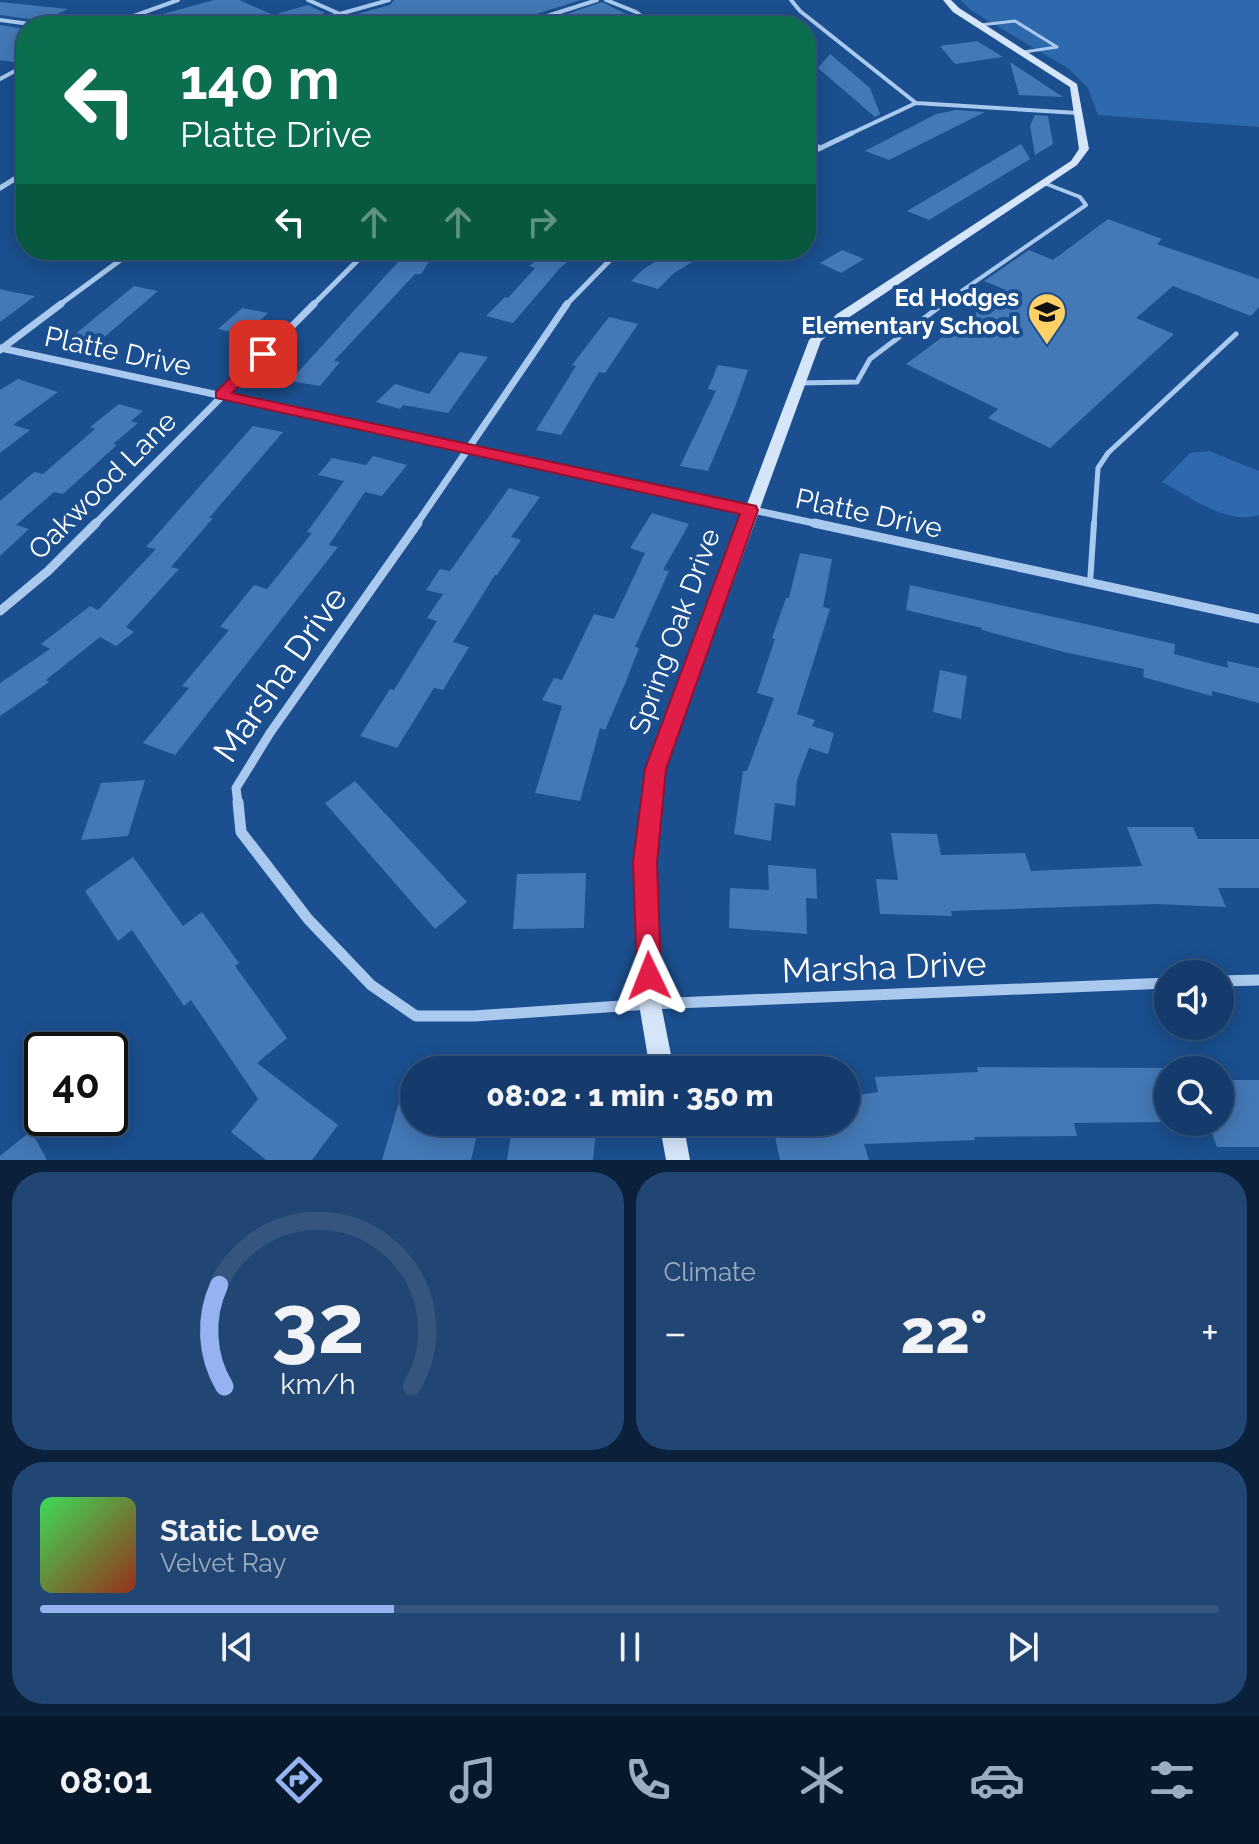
<!DOCTYPE html>
<html lang="en">
<head>
<meta charset="utf-8">
<style>
	body { margin:0; font-family:Raleway,sans-serif; background:#214673; color:#f1f3f6; height:100vh; display:flex; flex-direction:column; font-size:30px; white-space:nowrap }
	* { box-sizing:border-box; margin:0 }
	p { font-size:26px; color:#9dadc1 }
	.icon { flex:none; width:44px; height:44px; fill:none; stroke:currentColor; stroke-width:2; stroke-linecap:round; stroke-linejoin:round }
	.map { position:relative; height:1160px; overflow:hidden }
	.drawer { display:flex; flex-direction:column; gap:12px; padding:12px; background:#0b203b; flex:1 }
	.drawer>* { flex:none }
	.hud { position:absolute; left:16px; top:16px; width:800px; height:244px; border-radius:32px; box-shadow:0 4px 20px #0003,0 0 0 2px #33557e; background:#0b6e4f; color:#fff; overflow:hidden }
	.tools { position:absolute; left:1154px; top:960px; display:grid; gap:16px }
	.tools a { display:grid; place-items:center; width:80px; height:80px; border-radius:50%; background:#143b6b; box-shadow:0 4px 20px #0003,0 0 0 2px #33557e; font-size:40px }
	.speed { position:absolute; left:24px; top:1032px; display:flex; gap:16px; font-size:40px; font-weight:700; text-align:center }
	.speed>* { display:grid; place-content:center; width:104px; height:104px; border-radius:50%; background:#143b6b; box-shadow:0 4px 20px #0003,0 0 0 2px #33557e; line-height:1 }
	.speed .limit { border:4px solid #111; border-radius:12px; background:#fff; color:#111 }
	.pin { position:absolute; display:grid; place-items:center; width:68px; height:68px; color:#fff; margin:-34px; border-radius:16px; box-shadow:0 4px 12px #0006 }
	.me { position:absolute; width:88px; margin:-44px; rotate:358deg; stroke-linejoin:round; filter:drop-shadow(0 0 6px #0008) }
	.turn { display:flex; align-items:center; gap:28px; height:168px; padding:0 32px; font-size:36px }
	.turn .icon { width:104px; height:104px; stroke-width:2.5 }
	.turn b { display:block; font-size:56px; line-height:68px }
	.lanes { display:flex; align-items:center; height:76px; padding:0 32px; background:#0003; justify-content:center; gap:40px; direction:ltr }
	.lanes .off { opacity:.35 }
	.big { font-size:60px; font-weight:800; line-height:1.1 }
	.drawer .card { flex:1; display:flex; flex-direction:column; justify-content:center; gap:12px; min-width:0; padding:0 28px; border-radius:32px; background:#214673 }
	.drawer .dial { align-items:center; gap:0 }
	.dial svg { height:208px; overflow:visible; fill:none; stroke:#33557e; stroke-width:7; stroke-linecap:round; text-anchor:middle }
	.dial text { fill:#f1f3f6; stroke:none }
	.song { display:flex; align-items:center; gap:24px }
	.cover { width:96px; height:96px; border-radius:12px; background:linear-gradient(135deg,hsl(130 70% 55%),hsl(10 70% 35%)) }
	.played { height:8px; border-radius:4px; background:linear-gradient(90deg,#95b2f1 30%,#33557e 30%) }
	.keys { display:flex; justify-content:space-around; direction:ltr }
	.heat { display:flex; justify-content:space-between; align-items:center; font-size:44px; direction:ltr }
	.drawer .tiles { flex:1; display:grid; gap:12px; grid-template-columns:1fr 1fr }
	.card:last-child { grid-column:span 2 }
	.trip { position:absolute; left:400px; top:1056px; width:460px; height:80px; border-radius:40px; background:#143b6b; box-shadow:0 4px 20px #0003,0 0 0 2px #33557e; font-weight:800; line-height:80px; text-align:center }
	.menu { display:flex; height:128px; justify-content:space-around; align-items:center; background:#08182b; color:#9dadc1 }
	.menu .icon { width:56px; height:56px }
	.menu .on { color:#95b2f1 }
	.menu b { font-size:36px; color:#f1f3f6 }
	.map>svg:first-child { display:block }
	.green { fill:#2e69ad }
	.building { fill:#4478b7 }
	.lines { fill:none; stroke-linecap:round; stroke-linejoin:round }
	.lane-far3 { stroke:#a9c9ee; stroke-width:3 }
	.lane-far2 { stroke:#a9c9ee; stroke-width:4 }
	.lane-far1 { stroke:#a9c9ee; stroke-width:5 }
	.lane { stroke:#a9c9ee; stroke-width:6 }
	.street-far4 { stroke:#a9c9ee; stroke-width:4 }
	.street-far3 { stroke:#a9c9ee; stroke-width:5 }
	.street-far2 { stroke:#a9c9ee; stroke-width:7 }
	.street-far1 { stroke:#a9c9ee; stroke-width:9 }
	.street { stroke:#a9c9ee; stroke-width:11 }
	.secondary { fill:#d6e6fa; fill-rule:evenodd }
	.route { fill:#e11d48; stroke:#92132f; stroke-width:2 }
	.labels { text-anchor:middle; stroke-width:8; stroke-linejoin:round; paint-order:stroke }
	.far-poi-label { font-size:24px; font-weight:bold; fill:#fff; stroke:#1b4f8f; text-anchor:end }
	.street-label { font-size:28px; fill:#fff; stroke:#1b4f8f }
	.near-street-label { font-size:34px; fill:#fff; stroke:#1b4f8f }
</style>
</head>
<body>
<div class="map">
<svg width="1259" height="1160" viewBox="0 0 1259 1160">
	<rect width="100%" height="100%" fill="#1b4f8f"/>
	<path class="green" d="M960,0H1259V127L1098,115L1088,88L1069,69L972,11Z
		M1209,451L1259,471V515C1228,526 1189,496 1162,482L1190,453Z"/>
	<path class="building" d="M214,0H239L273,15L308,5L325,13L296,21L292,26H142L141,20Z
		M394,0H581L514,21L511,26H372L354,15L390,5Z
		M0,2L68,9L44,21L0,15Z
		M602,2L626,14L601,22L602,26H532Z
		M0,25L26,29V60L18,63L0,60Z
		M977,41L1003,57L955,64L940,46Z
		M830,54L870,88L880,114L875,117L818,68Z
		M1010,62L1063,97L1019,95Z
		M956,110L985,112L889,160L865,151L936,114Z
		M1035,115L1048,116L1053,144L1035,155L1030,126Z
		M1021,144L1030,159L929,220L907,211Z
		M1108,219L1162,239L1157,244L1259,279V307L1251,316L1173,286L1136,318L1174,334L1050,448L988,418L998,409L906,364L1006,290L984,281L1029,250L1053,260Z
		M409,250H437L421,274H415L334,361L340,362L320,386L290,381Z
		M550,250H583L561,267L513,323L486,316L505,297L508,298L535,268L529,266Z
		M674,250H712L674,273L658,289L631,281L645,268Z
		M842,250L864,259L841,273L820,263Z
		M134,286L158,291L102,339L74,335Z
		M0,289L13,292L35,296L0,322Z
		M242,308L268,313L245,335L218,329Z
		M609,317L638,324L605,373L599,372L561,435L536,430L576,366L572,365Z
		M460,352L488,357L448,413L403,405L400,409L376,402L395,384L429,394Z
		M718,365L748,370L735,407L708,471L680,466L716,391L708,389Z
		M18,379L58,392L13,425L30,430L0,453V390Z
		M119,404L143,411L131,421L138,423L113,444L117,445L63,494L54,492L16,525L29,529L0,556V501L34,472L43,474L95,429L90,427Z
		M253,426L283,432L209,518H213L171,567L179,569L126,627L134,632L116,646L100,637L46,680L49,682L0,716V683L50,649L41,644L90,606L98,610L156,549L146,547Z
		M373,456L407,465L382,496L365,492L329,545L338,547L175,755L143,743L189,688L182,686L229,630L220,627L254,585L267,589L312,533L307,532L344,481L318,475L332,458L366,465Z
		M509,488L540,497L511,537L521,540L497,575H495L453,642L469,647L443,690L434,688L397,748L360,736L390,689L394,690L437,621L427,618L443,594L426,590L440,569L450,571Z
		M652,513L689,524L663,570L669,571L635,647L639,648L625,684L605,730L600,728L580,801L535,793L562,706L542,700L554,678L562,680L594,614L614,619L645,553L630,548Z
		M800,553L832,559L823,607L830,609L797,714L815,720L812,726L834,733L828,754L809,748L797,780L795,806L775,803L771,841L734,834L743,771H747L774,698L757,693L775,639L772,638L786,598H789Z
		M910,585L1175,644L1174,654L1228,668L1227,661L1259,668V703L1212,691V696L1143,677L1144,669L1064,652L982,630V628L906,610Z
		M940,670L967,676L961,719L933,712Z
		M145,780L128,836L81,840L101,783Z
		M355,781L467,902L435,929L325,803Z
		M1127,827H1193L1198,839H1259V888H1218L1226,907L1156,904L951,911L952,916L880,914L876,879L898,880L891,833L937,834L941,855L1025,853L1031,871L1142,866Z
		M133,857L183,926L202,912L239,963L235,966L287,1038L257,1063L338,1125L312,1160H266L231,1132L258,1099L191,1000L184,1006L132,930L118,941L85,891Z
		M768,865L816,869L817,899L806,898L807,934L729,928L730,888L769,890Z
		M586,873L584,928L513,929L517,874Z
		M977,1067L1168,1068V1122L1074,1123L1077,1136L974,1137L975,1140L864,1144L869,1160H780L772,1122H846V1097L878,1092L875,1077L978,1072Z
		M409,1068L414,1069V1122H480L471,1160H382Z
		M1220,1080H1259V1147H1217L1208,1122H1220Z
		M513,1122H597L593,1160H507Z
		M31,1131L47,1160H0V1156Z"/>
	<g class="lines">
		<path class="lane-far3" d="M980,25L1015,21L1057,47L1024,52"/>
		<path class="lane-far2" d="M940,306L1086,205L1080,197L1044,183"/>
		<path class="lane-far1" d="M799,383L857,382L870,359L943,304
			M1094,525L1098,468L1108,453L1236,334"/>
		<path class="lane" d="M1090,583L1094,523"/>
		<path class="street-far4" d="M308,0L367,26
			M606,0L636,12L655,26
			M791,0L800,11L916,103L848,135
			M0,20L45,26
			M106,26L178,0
			M297,26L389,0
			M516,26L597,0
			M0,79L26,65
			M916,103L1078,113"/>
		<path class="street-far3" d="M806,142L821,148
			M806,155L852,133
			M0,188L26,172
			M58,306L134,250
			M312,306L368,250
			M565,306L612,258L625,250"/>
		<path class="street-far2" d="M0,348L823,525
			M0,350L61,304
			M94,525L314,304
			M416,525L567,304"/>
		<path class="street-far1" d="M814,523L1259,619
			M0,611L48,571L96,523
			M238,804L236,788L270,733L418,523"/>
		<path class="street" d="M238,802L241,832L308,919L371,985L416,1016H474L650,1004L1168,983
			M1220,981L1259,980"/>
		<path class="secondary" d="M943,0H951L959,8L1077,84L1089,149L1077,165L845,320L821,341L665,769L655,862L661,1004L674,1070H650L639,1004L635,862L647,769L809,340L837,314L1071,161L1079,149L1070,87L953,12Z
			M659,1122H683L690,1160H666Z"/>
	</g>
	<path class="route" d="M263,349L268,351V357L232,393L756,506L758,510L666,769L657,862L661,976L658,985L649,988L640,985L637,976L633,862L645,769L740,514L216,398V392L258,351Z"/>
	<defs>
		<symbol id="school-pin" viewBox="-11 -11 22 30"><path d="M0 17L-7.5 6A9.5 9.5 0 1 1 7.5 6Z" fill="#ffd166" stroke="#1b4f8f"/><path d="M0-5L7-2L0 1L-7-2ZM-4 1L0 2.5L4 1V4Q0 6-4 4Z" fill="#111"/></symbol>
	</defs>
	<g fill-rule="evenodd">
		<use href="#school-pin" x="1025" y="290" width="44" height="60"/>
	</g>
	<g class="labels">
		<g class="far-poi-label">
			<text x="1019" y="306">Ed Hodges<tspan x="1019" dy="28">Elementary School</tspan></text>
		</g>
		<g class="street-label">
			<text transform="translate(118 351) rotate(12)" y="10">Platte Drive</text>
			<text transform="translate(102 485) rotate(-45)" y="10">Oakwood Lane</text>
			<text transform="translate(869 513) rotate(12)" y="10">Platte Drive</text>
			<text transform="translate(674 631) rotate(-70)" y="10">Spring Oak Drive</text>
		</g>
		<g class="near-street-label">
			<text transform="translate(280 674) rotate(-55)" y="12">Marsha Drive</text>
			<text transform="translate(884 967) rotate(-2)" y="12">Marsha Drive</text>
		</g>
	</g>
</svg>
<div class="tools">
<a><svg class="icon" aria-label="sound" viewBox="0 0 24 24"><path d="M4 9h4l5-4v14l-5-4H4zM17 9q2 3 0 6"/></svg></a>
<a><svg class="icon" aria-label="search" viewBox="0 0 24 24"><circle cx="10" cy="10" r="6"/><path d="M15 15l6 6"/></svg></a>
</div>
<div class="speed"><div class="limit">40</div></div>
<div class="pin" style="left:263px;top:354px;background:#d93025"><svg class="icon" aria-label="arrive" viewBox="0 0 24 24"><path d="M6 21V4h12l-3 4 3 4H6"/></svg></div>
<svg class="me" style="left:649px;top:976px" viewBox="-20 -20 40 40"><path d="M0-17L14 15 0 8-14 15z" fill="#e11d48" stroke="#fff" stroke-width="4"/></svg>
<div class="trip">08:02 · 1 min · 350 m</div>
<div class="hud">
<div class="turn"><svg class="icon" aria-label="left" viewBox="0 0 24 24"><path d="M17 20v-9H6M10 6l-5 5 5 5"/></svg><div><b>140 m</b>Platte Drive</div></div>
<div class="lanes"><svg class="icon" aria-label="left" viewBox="0 0 24 24"><path d="M17 20v-9H6M10 6l-5 5 5 5"/></svg><svg class="icon off" aria-label="ahead" viewBox="0 0 24 24"><path d="M12 20V5M6 11l6-6 6 6"/></svg><svg class="icon off" aria-label="ahead" viewBox="0 0 24 24"><path d="M12 20V5M6 11l6-6 6 6"/></svg><svg class="icon off" aria-label="right" viewBox="0 0 24 24"><path d="M7 20v-9h11M14 6l5 5-5 5"/></svg></div>
</div>
</div>
<section class="drawer">
<div class="tiles">
<div class="card dial"><svg viewBox="0 0 100 80">
<path d="M14 69A42 42 0 1 1 86 69"/>
<path d="M14 69A42 42 0 0 1 12 30" stroke="#95b2f1"/>
<text x="50" y="56" font-size="32" font-weight="700">32</text>
<text x="50" y="72" font-size="11">km/h</text>
</svg></div>
<div class="card"><p>Climate</p>
<div class="heat"><a>−</a><b class="big">22°</b><a>+</a></div>
</div>
<div class="card">
<div class="song"><i class="cover"></i><div><b>Static Love</b><p>Velvet Ray</p></div></div>
<div class="played"></div>
<div class="keys"><svg class="icon" aria-label="previous" viewBox="0 0 24 24"><path d="M18 5L8 12l10 7zM5 5v14"/></svg><svg class="icon" aria-label="pause" viewBox="0 0 24 24"><path d="M8 5v14M16 5v14"/></svg><svg class="icon" aria-label="next" viewBox="0 0 24 24"><path d="M6 5l10 7-10 7zM19 5v14"/></svg></div>
</div>
</div>
</section>
<nav class="menu">
<b>08:01</b>
<svg class="icon on" aria-label="directions" viewBox="0 0 24 24"><path d="M12 3l9 9-9 9-9-9zM9 14v-3h6M13 9l2 2-2 2"/></svg>
<svg class="icon" aria-label="music" viewBox="0 0 24 24"><path d="M9 18V5l10-2v13"/><circle cx="6" cy="18" r="3"/><circle cx="16" cy="16" r="3"/></svg>
<svg class="icon" aria-label="phone" viewBox="0 0 24 24"><path d="M5 4h4l2 5-3 2q2 4 5 5l2-3 5 2v4C11 20 4 13 5 4z"/></svg>
<svg class="icon" aria-label="climate" viewBox="0 0 24 24"><path d="M12 3v18M4 7l16 10M4 17L20 7"/></svg>
<svg class="icon" aria-label="car" viewBox="0 0 24 24"><path d="M5 17H2v-5l4-1 3-4h7l3 4 3 1v5h-3M9 17h6M6 11h13"/><circle cx="7" cy="17" r="2"/><circle cx="17" cy="17" r="2"/></svg>
<svg class="icon" aria-label="filters" viewBox="0 0 24 24"><path d="M4 7h16M4 17h16"/><circle cx="9" cy="7" r="2"/><circle cx="15" cy="17" r="2"/></svg>
</nav>
</body>
</html>
